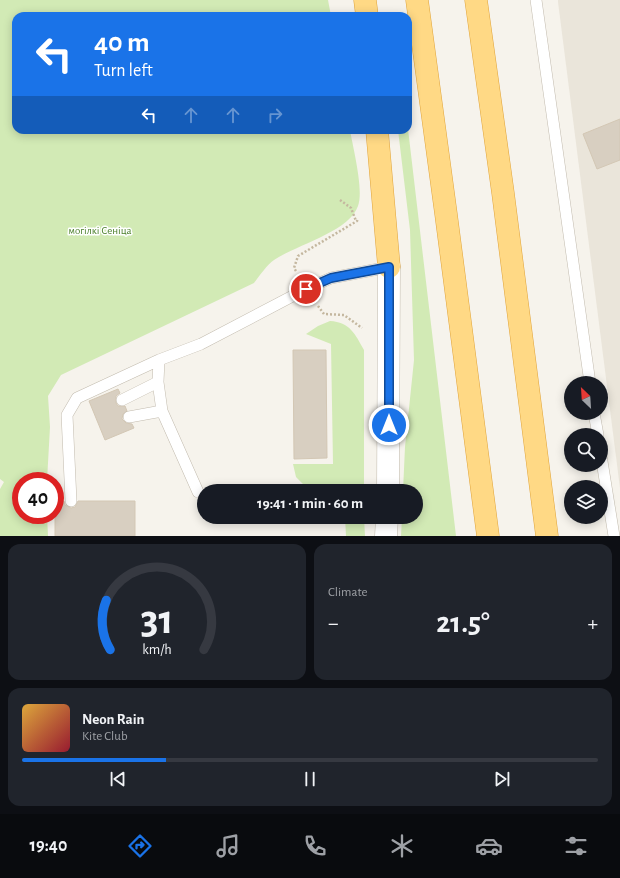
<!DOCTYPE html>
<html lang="en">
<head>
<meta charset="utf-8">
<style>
	body { margin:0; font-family:"Alegreya Sans",sans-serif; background:#20242c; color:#f1f3f6; height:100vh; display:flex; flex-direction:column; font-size:15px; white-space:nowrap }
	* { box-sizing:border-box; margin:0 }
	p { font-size:13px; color:#9ea1a6 }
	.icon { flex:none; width:22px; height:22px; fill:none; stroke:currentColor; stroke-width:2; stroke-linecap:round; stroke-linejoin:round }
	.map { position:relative; height:536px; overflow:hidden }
	.drawer { display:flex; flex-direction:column; gap:8px; padding:8px; background:#0d0f14; flex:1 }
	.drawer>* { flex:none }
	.hud { position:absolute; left:12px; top:12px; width:400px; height:122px; border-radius:12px; box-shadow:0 2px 10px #0003; background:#1a73e8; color:#fff; overflow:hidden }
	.needle { width:26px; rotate:335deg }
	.fabs { position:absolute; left:564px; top:376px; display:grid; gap:8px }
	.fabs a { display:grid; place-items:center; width:44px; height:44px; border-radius:50%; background:#171b24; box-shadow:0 2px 10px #0003; font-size:20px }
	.speed { position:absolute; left:12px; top:472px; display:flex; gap:8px; font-size:20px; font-weight:700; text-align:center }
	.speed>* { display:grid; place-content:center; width:52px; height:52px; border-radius:50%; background:#171b24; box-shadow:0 2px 10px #0003; line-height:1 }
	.speed .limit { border:6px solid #d22; background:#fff; color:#111 }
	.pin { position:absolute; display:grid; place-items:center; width:34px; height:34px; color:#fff; margin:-17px; border:2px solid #fff; border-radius:50%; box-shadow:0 1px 4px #0007 }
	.me { position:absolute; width:44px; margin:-22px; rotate:0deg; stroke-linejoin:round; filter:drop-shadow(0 0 3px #0008) }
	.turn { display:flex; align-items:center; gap:14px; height:84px; padding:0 16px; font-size:18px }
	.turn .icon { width:52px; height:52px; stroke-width:2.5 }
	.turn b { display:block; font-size:28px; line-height:34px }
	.lanes { display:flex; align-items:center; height:38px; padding:0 16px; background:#0003; justify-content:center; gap:20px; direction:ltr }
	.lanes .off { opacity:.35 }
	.big { font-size:30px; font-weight:600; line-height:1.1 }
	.drawer .tile { flex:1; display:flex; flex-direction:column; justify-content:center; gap:6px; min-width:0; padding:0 14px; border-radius:12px; background:#20242c }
	.drawer .dial { align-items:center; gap:0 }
	.dial svg { height:104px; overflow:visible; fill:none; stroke:#363941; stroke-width:7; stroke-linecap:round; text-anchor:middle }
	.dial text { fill:#f1f3f6; stroke:none }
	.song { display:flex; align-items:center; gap:12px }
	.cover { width:48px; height:48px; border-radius:6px; background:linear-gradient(135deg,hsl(40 70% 55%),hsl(350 70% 35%)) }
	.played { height:4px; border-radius:2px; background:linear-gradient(90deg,#1a73e8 25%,#363941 25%) }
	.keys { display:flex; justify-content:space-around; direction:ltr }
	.heat { display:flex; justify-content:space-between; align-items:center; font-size:22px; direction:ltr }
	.drawer .tiles { flex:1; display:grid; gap:8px; grid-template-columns:1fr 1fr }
	.tile:last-child { grid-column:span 2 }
	.trip { position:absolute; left:197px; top:484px; width:226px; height:40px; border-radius:20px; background:#171b24; box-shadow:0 2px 10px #0003; font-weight:600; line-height:40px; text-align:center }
	.tabs { display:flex; height:64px; justify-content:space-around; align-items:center; background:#090b0e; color:#9ea1a6 }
	.tabs .icon { width:28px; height:28px }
	.tabs .selected { color:#1a73e8 }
	.tabs b { font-size:18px; color:#f1f3f6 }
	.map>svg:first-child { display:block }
	.residential { fill:#eae5da }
	.green { fill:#d2eab5 }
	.building { fill:#d8cfc1; stroke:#d3c7b4 }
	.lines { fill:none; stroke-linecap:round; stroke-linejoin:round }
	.service-casing { stroke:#c2bbae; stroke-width:12 }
	.tertiary-casing { stroke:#c2bbae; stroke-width:23 }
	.trunk-casing { stroke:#e0a43c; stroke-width:23 }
	.path { stroke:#c4b79f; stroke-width:2.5; stroke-dasharray:2 2; stroke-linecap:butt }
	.service { stroke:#fff; stroke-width:11 }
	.tertiary { stroke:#fff; stroke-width:22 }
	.trunk { stroke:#ffd985; stroke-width:22 }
	.route-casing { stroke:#114b97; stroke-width:10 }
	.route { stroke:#1a73e8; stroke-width:7 }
	.labels { text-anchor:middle; stroke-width:3; stroke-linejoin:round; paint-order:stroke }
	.park-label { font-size:11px; fill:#4a7f2a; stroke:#fff }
</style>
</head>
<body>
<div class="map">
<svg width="620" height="536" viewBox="0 0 620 536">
	<rect width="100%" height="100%" fill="#f6f3ec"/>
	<path class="residential" d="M558,0H620V488L558,2Z"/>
	<path class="green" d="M0,0H328L331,16H16V130H350C353,148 364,190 358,206C349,232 296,245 274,260C267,265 260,275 254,283L61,375L48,396L50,427L47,481H21V515H47L48,536H0V489L4,482L0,479Z
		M408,129L456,536H401L402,517H416V491H403L405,447L414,360L410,230L398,130Z
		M330,321C350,322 355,334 364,350V491H310L296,477L293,464H333L331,344L306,334L318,326Z
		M345,517H364L365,536H346Z"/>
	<path class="building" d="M620,119V160L597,169L583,134Z
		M293,350H326L327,458L294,459Z
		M118,389L120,393L116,396V403L118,406H125L127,411L123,414L122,419L126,423L132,424L134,428L105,440L89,401Z
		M55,501H64L65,505L71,508L75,507L78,501H135V536H55Z"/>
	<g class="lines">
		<defs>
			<path id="service" d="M536,0L590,383
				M159,360L158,382L162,411L198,492
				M122,400L158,382
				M594,413L598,435
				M129,417L162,411
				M601,455L614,536
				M71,501L67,415L77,398L159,360L201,344L306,289L331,278L389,267"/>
			<path id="tertiary" d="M388,491L389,267
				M386,536L387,517"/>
			<path id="trunk" d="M365,0L367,16
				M417,0L446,214L488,536
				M476,0L503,193L547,536
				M377,130L389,267"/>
		</defs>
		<use href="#service" class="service-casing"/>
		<use href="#tertiary" class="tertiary-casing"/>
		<use href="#trunk" class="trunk-casing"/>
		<path class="path" d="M340,200L351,208L356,221
			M296,271L294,268L298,256L357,221L358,219
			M318,306L324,314L344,315L362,328"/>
		<use href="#service" class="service"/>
		<use href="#tertiary" class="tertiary"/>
		<use href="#trunk" class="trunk"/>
	</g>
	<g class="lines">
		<defs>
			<path id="route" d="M306,289L331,278L389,267V425"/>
		</defs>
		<use href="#route" class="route-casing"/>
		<use href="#route" class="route"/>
	</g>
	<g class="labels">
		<g class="park-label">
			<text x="100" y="234">могілкі Сеніца</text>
		</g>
	</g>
</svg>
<div class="fabs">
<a><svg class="needle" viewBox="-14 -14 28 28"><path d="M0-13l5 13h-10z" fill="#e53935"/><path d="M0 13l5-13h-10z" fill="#9ea1a6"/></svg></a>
<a><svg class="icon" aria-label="search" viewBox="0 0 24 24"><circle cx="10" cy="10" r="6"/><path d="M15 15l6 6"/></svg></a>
<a><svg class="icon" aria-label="layers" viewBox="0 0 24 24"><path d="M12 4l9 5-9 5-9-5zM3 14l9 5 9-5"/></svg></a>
</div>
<div class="speed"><div class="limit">40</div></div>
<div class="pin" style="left:306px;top:289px;background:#d93025"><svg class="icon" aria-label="arrive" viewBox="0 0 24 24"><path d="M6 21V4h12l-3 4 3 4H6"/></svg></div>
<svg class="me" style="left:389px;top:425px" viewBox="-20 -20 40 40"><circle r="17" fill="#1a73e8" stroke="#fff" stroke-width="3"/><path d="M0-11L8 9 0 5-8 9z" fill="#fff"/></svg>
<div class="trip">19:41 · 1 min · 60 m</div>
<div class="hud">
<div class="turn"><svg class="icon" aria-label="left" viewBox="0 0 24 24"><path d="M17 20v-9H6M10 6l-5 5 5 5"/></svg><div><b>40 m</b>Turn left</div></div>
<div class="lanes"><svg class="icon" aria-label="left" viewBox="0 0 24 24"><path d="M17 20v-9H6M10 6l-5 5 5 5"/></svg><svg class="icon off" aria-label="ahead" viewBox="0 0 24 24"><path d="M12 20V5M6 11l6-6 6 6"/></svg><svg class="icon off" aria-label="ahead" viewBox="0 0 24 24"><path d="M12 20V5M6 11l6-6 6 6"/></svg><svg class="icon off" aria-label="right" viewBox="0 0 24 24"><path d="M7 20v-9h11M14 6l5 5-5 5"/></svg></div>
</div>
</div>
<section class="drawer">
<div class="tiles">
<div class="tile dial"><svg viewBox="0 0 100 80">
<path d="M14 69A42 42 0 1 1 86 69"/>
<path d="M14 69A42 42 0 0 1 11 31" stroke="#1a73e8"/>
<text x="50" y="56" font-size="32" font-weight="700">31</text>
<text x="50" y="72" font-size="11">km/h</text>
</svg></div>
<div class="tile"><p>Climate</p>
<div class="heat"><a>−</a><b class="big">21.5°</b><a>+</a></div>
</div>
<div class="tile">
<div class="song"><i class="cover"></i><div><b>Neon Rain</b><p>Kite Club</p></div></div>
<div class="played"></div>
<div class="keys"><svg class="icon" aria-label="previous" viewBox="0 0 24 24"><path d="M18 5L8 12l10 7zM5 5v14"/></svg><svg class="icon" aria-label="pause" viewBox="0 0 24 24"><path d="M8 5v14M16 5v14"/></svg><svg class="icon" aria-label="next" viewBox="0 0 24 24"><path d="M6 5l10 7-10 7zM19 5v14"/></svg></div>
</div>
</div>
</section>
<nav class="tabs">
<b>19:40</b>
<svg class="icon selected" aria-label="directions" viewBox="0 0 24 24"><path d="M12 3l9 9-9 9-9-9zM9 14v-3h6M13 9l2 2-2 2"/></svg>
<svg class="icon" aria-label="music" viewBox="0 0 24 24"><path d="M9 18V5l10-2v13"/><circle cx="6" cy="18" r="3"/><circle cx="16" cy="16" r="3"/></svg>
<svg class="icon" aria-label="phone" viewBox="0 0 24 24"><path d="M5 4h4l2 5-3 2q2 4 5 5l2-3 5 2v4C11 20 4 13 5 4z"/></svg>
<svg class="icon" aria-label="climate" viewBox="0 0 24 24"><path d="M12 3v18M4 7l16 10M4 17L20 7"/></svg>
<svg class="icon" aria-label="car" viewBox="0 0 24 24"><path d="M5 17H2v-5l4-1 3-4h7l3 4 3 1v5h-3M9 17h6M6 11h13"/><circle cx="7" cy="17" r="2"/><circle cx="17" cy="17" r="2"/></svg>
<svg class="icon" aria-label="filters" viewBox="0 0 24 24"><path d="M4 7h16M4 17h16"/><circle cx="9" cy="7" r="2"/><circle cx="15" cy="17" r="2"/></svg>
</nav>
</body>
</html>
